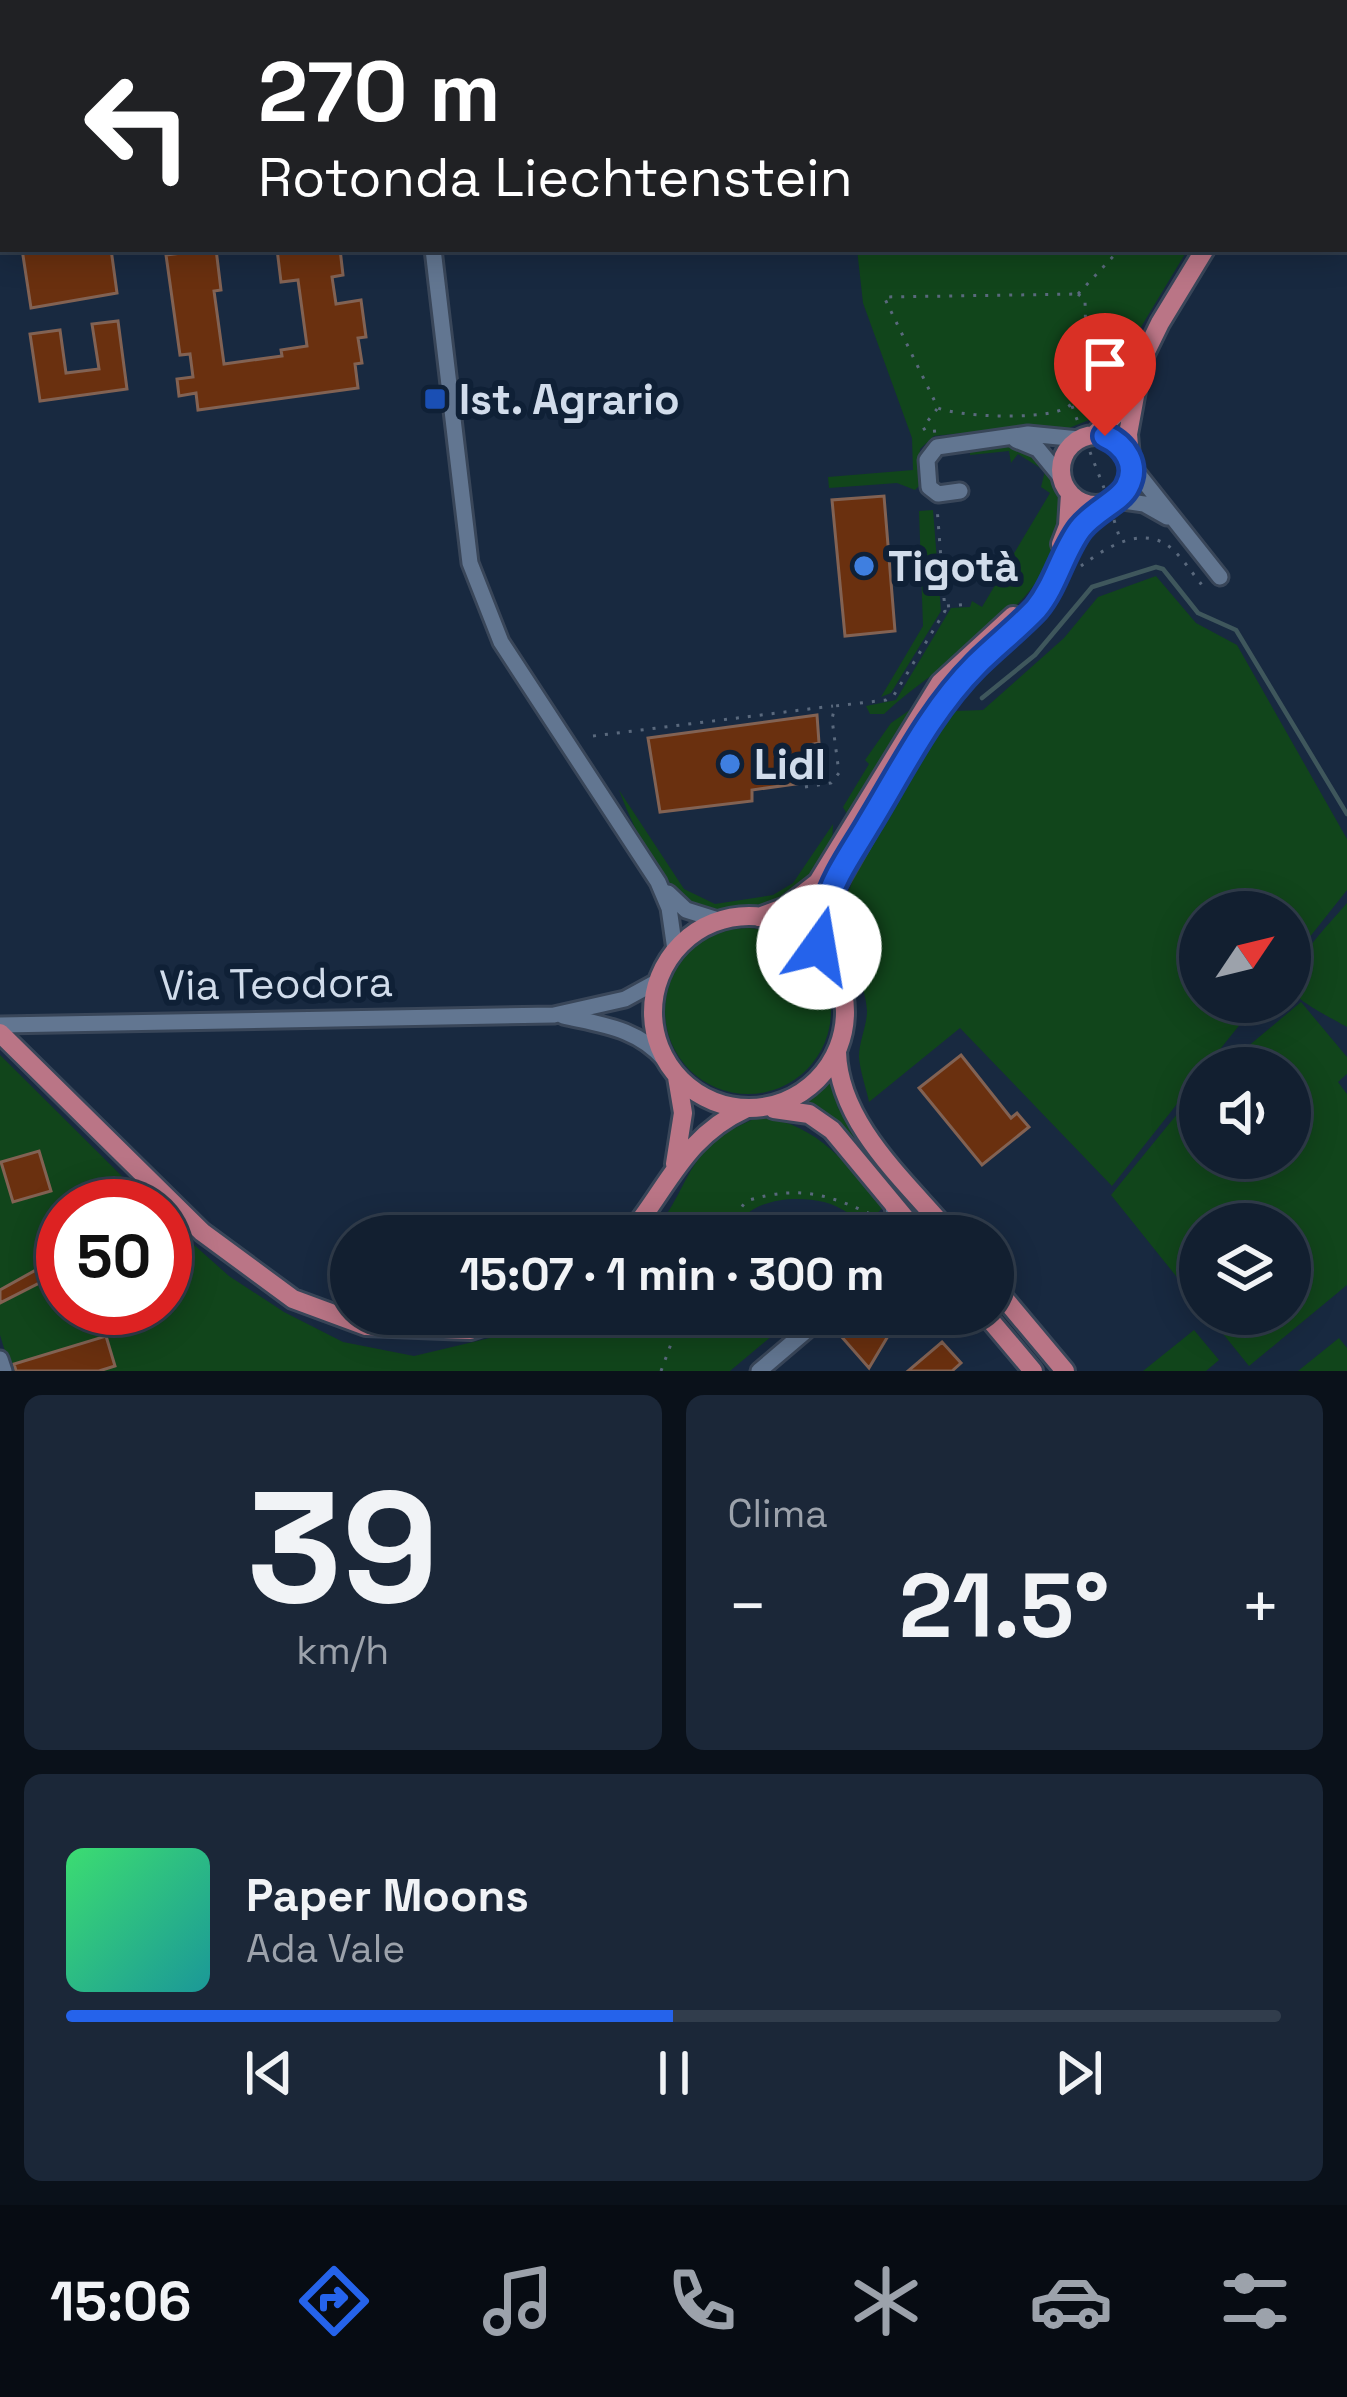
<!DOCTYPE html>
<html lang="it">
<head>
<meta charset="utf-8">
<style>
	body { margin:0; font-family:"Space Grotesk",sans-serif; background:#1b2738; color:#f1f3f6; height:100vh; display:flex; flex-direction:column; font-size:45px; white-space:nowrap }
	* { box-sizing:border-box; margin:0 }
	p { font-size:39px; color:#9ca2ab }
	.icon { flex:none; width:66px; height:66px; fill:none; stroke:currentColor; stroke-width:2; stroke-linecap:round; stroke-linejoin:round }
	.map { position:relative; height:1371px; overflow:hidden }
	.panel { display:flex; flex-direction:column; gap:24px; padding:24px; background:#0a111a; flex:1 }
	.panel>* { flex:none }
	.hud { position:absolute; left:0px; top:0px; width:1347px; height:252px; box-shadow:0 6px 30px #0003,0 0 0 3px #313d4c; background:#202124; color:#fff; overflow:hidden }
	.needle { width:78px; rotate:55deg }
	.buttons { position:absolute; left:1179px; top:891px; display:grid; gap:24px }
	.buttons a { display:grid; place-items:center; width:132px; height:132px; border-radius:50%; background:#121f30; box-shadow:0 6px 30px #0003,0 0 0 3px #313d4c; font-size:60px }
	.speed { position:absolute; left:36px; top:1179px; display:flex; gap:24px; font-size:60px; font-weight:700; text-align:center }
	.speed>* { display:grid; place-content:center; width:156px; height:156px; border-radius:50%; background:#121f30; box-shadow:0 6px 30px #0003,0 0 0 3px #313d4c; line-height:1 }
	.speed .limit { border:18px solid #d22; background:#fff; color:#111 }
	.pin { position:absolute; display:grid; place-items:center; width:102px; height:102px; color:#fff; margin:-123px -51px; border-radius:50% 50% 50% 0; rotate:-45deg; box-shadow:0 0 12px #0007 }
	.pin .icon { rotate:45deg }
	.me { position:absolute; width:132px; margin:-66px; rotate:13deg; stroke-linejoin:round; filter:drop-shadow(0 0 9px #0008) }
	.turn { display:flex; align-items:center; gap:42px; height:252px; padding:0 60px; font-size:54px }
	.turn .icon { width:156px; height:156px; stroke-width:2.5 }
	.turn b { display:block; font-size:84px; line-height:102px }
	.big { font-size:90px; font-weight:800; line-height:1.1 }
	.panel .widget { flex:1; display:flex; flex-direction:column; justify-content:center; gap:18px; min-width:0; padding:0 42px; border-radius:18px; background:#1b2738 }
	.panel .dial { align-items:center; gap:0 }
	.dial b { font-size:156px; line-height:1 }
	.song { display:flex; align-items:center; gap:36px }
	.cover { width:144px; height:144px; border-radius:18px; background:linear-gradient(135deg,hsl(140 70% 55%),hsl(180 70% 35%)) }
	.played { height:12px; border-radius:6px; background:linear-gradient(90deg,#2563eb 50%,#313d4c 50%) }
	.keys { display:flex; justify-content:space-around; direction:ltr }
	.heat { display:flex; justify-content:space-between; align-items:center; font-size:66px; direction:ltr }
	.panel .tiles { flex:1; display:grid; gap:24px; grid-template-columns:1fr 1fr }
	.widget:last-child { grid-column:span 2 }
	.trip { position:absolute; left:330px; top:1215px; width:684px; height:120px; border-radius:60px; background:#121f30; box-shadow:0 6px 30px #0003,0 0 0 3px #313d4c; font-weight:800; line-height:120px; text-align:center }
	.menu { display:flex; height:192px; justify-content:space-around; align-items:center; background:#070c13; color:#9ca2ab }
	.menu .icon { width:84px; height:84px }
	.menu .current { color:#2563eb }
	.menu b { font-size:54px; color:#f1f3f6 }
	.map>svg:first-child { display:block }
	.green { fill:#11451b }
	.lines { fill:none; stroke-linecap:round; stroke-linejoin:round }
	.stream { stroke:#3f575c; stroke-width:4.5 }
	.building { fill:#6a300f; stroke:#826253; stroke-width:3 }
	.minor-casing { stroke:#394659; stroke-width:21 }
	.major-casing { stroke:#394659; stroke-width:24 }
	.path { stroke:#5a697d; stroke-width:3; stroke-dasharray:3 9; stroke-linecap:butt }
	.minor { stroke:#627691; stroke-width:15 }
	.major { stroke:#ba7586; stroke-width:18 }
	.route-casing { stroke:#184099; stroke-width:30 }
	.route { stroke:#2563eb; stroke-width:21 }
	.transit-dot { fill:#1a4fb4; stroke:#0f2036; stroke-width:4.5 }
	.shop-dot { fill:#3f7fe0; stroke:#0f2036; stroke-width:4.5 }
	.labels { text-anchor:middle; stroke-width:12; stroke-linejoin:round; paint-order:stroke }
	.poi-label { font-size:42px; font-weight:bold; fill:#d1dceb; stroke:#0f2036; text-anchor:start }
	.street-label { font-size:42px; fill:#d1dceb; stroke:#0f2036 }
</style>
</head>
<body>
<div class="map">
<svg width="1347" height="1371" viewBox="0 0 1347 1371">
	<rect width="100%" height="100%" fill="#182940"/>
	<path class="green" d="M857,249H1188L1129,347L1104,414L1069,428L1039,425L934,436L920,449L919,486L915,490L897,483L829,488L828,477L913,470L912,438L863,303Z
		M1010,447C1034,451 1046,465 1055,487C1094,584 939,660 884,714H870L866,706L896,700L951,608L970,607L972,601L982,607L1050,493L1041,487L1045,471L1018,454L1011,463L1009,451L970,455V450Z
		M933,510L941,611L891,693L881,697L923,626L919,511Z
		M1156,576L1196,623L1237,645L1347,839V890L1290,962V912H1200V1002H1258L1205,1068H1200V1075L1112,1186L960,1028L869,1102C866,1088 860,1071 859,1057C859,1041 867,1026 867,1011C866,980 844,956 842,932C838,873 921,760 955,711L983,710L1064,638L1098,597Z
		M914,707L916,709L849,818L843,807L869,764L865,760L891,723Z
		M619,790L684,889L715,904L773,895L793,883L833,824C834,878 787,903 740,908C719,910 706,915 686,901C658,881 631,822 619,790Z
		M1347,903V1027C1335,1020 1296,1001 1291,989C1283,970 1334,919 1347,903Z
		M665 1011a83 83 0 1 1 166 0a83 83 0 1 1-166 0Z
		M1301,1002L1347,1057V1074L1338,1082L1347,1094V1285L1249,1366L1207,1314H1290V1224H1200V1306L1111,1195L1200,1086V1158H1290V1068H1222Z
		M0,1055L152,1206H63V1308H165V1219L229,1276L284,1312L343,1342L414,1356L511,1333L555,1314H798L730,1371H11L0,1335Z
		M830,1078L838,1108L943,1236H931L838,1123L801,1100Z
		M759,1117C818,1123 847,1165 883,1207L866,1226C853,1216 840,1206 824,1202C791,1194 742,1200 733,1236H651C696,1181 682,1147 759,1117Z
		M1194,1330L1219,1360L1206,1371H1143Z
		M1339,1338L1347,1348V1371H1298Z"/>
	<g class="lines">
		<path class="stream" d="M982,698L1035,655L1092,587L1156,567L1163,569L1198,613L1236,630L1347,814"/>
	</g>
	<path class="building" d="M22,249H111L117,293L31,308Z
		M181,249H216L221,290L214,291L224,364L282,356L281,350L307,346L298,280L281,282L277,249H340L343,275L332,277L336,304L361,300L366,337L358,338L362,363L355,364L358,388L198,410L196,393L179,396L177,379L193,377L190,354L180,355L166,255L182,253Z
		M118,321L127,389L40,401L30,334L60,330L66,373L99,369L92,324Z
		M884,496L895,631L845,636L832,500Z
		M817,715L819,743L804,746L810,782L752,790V801L660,812L648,738Z
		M961,1055L1011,1118L1017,1113L1029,1127L982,1165L919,1088Z
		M39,1151L51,1191L13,1202L1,1162Z
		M43,1266L49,1278L0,1303V1290Z
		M864,1314H908L894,1326L869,1368L840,1335Z
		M106,1336L115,1366L99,1371H16L14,1364Z
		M942,1342L961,1363L952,1371H908Z"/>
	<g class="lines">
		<defs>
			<path id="minor" d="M403,0V3
				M77,3L79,0
				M0,104L3,100
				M433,249L470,563L501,642L658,882L669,908L675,950
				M1016,440L1038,449L1061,477
				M1131,465L1220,577
				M960,491L938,494L929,487L927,460L937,447L1028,434L1079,439
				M1116,500L1144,504L1167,517
				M668,893L686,910L721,921
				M563,1016C603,1025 637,1028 665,1060
				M0,1025L554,1015L625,999L658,981
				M893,1204L896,1236
				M0,1359L4,1371
				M759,1371L826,1314"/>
			<path id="major" d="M1344,15L1347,10
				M1061 470a35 35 0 1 1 70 0a35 35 0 1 1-70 0Z
				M1094,435L1115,415L1160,323L1205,249
				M1130,458L1128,434L1137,385
				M1061,544L1068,526L1070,494
				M653 1012a96 96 0 1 1 192 0a96 96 0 1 1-192 0Z
				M759,917L786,907L818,882L940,683L1013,616
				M829,957L827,902L915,747L958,685L1038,606L1055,581L1073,540L1101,505
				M0,1033L202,1232L293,1299L366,1326L470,1330L518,1314
				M837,1052C839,1125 907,1182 952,1236
				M774,1109L809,1114L832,1130L920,1236
				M675,1164L683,1113L677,1077
				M628,1236C668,1188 684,1137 745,1109
				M993,1285L1065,1371
				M985,1314L1033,1371"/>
		</defs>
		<use href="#minor" class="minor-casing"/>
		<use href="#major" class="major-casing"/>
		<path class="path" d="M1078,294L1085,300L1087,385C1080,397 1072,407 1058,411C1034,419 961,417 938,408L884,297Z
			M1078,294L1120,249
			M1072,406L1079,425
			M936,431L926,432L923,427L937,409
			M1090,452L1104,488
			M1114,520L1120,539
			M1081,566C1103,550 1133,529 1162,542C1177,549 1191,572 1202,585
			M947,606L969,604
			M593,736L833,706
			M805,787L831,783L839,773L832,719L835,706L886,700L894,695L945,611L937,507
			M721,1236L746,1201C802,1184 830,1195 881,1219
			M963,1314L972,1324
			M661,1371L682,1314"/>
		<use href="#minor" class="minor"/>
		<use href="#major" class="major"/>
	</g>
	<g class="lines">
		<defs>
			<path id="route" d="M819,947L829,962C827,943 823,925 826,907C832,879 854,849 868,825C901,771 930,711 976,665C995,646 1017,629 1036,609C1056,585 1062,553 1080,529C1094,511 1120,501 1127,487C1139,465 1125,445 1105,436"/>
		</defs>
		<use href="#route" class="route-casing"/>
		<use href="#route" class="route"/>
	</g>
	<rect class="transit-dot" x="423" y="387" width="24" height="24" rx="6"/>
	<g class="shop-dot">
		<circle cx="864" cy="566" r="12"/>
		<circle cx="730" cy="764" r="12"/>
	</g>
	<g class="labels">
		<g class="poi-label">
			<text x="459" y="414">Ist. Agrario</text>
			<text x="888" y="581">Tigotà</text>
			<text x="754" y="779">Lidl</text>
		</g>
		<g class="street-label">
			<text transform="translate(276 983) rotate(-1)" y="15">Via Teodora</text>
		</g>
	</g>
</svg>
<div class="buttons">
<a><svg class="needle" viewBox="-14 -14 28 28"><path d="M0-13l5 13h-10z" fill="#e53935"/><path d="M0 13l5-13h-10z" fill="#9ca2ab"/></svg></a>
<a><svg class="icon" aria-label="sound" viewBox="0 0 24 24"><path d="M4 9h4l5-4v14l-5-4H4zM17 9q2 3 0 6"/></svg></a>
<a><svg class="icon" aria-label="layers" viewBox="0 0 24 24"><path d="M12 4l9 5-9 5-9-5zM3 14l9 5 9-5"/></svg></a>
</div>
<div class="speed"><div class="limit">50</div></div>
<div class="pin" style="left:1105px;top:436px;background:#d93025"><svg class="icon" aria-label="arrive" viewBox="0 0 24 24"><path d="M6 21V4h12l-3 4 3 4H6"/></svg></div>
<svg class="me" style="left:819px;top:947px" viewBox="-20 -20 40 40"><circle r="19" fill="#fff"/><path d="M0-13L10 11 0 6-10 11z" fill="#2563eb"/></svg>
<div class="trip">15:07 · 1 min · 300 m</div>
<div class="hud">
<div class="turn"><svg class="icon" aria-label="left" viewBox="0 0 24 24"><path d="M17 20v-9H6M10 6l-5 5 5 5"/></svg><div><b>270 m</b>Rotonda Liechtenstein</div></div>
</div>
</div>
<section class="panel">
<div class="tiles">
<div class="widget dial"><b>39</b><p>km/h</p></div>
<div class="widget"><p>Clima</p>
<div class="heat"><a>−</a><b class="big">21.5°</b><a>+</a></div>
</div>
<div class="widget">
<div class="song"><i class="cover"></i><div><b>Paper Moons</b><p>Ada Vale</p></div></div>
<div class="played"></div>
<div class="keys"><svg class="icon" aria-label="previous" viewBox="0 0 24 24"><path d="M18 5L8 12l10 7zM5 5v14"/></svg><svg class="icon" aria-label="pause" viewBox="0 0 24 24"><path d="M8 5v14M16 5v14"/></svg><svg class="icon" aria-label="next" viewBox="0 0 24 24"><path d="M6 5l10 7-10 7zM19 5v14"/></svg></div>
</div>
</div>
</section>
<nav class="menu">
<b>15:06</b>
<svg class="icon current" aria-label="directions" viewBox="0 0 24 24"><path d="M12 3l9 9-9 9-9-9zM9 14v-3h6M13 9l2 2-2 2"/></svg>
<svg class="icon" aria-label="music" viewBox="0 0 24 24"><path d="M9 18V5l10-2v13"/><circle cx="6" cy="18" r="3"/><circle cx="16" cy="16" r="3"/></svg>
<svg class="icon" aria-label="phone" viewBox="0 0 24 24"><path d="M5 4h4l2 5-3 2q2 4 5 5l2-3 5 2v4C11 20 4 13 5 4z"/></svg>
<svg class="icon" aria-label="climate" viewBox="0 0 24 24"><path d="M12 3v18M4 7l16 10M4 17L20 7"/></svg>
<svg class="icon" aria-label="car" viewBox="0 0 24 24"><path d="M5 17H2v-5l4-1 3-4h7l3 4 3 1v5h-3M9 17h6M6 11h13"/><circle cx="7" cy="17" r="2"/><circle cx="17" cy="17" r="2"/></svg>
<svg class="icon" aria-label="filters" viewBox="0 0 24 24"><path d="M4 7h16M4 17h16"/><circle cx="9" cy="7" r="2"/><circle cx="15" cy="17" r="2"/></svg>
</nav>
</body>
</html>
